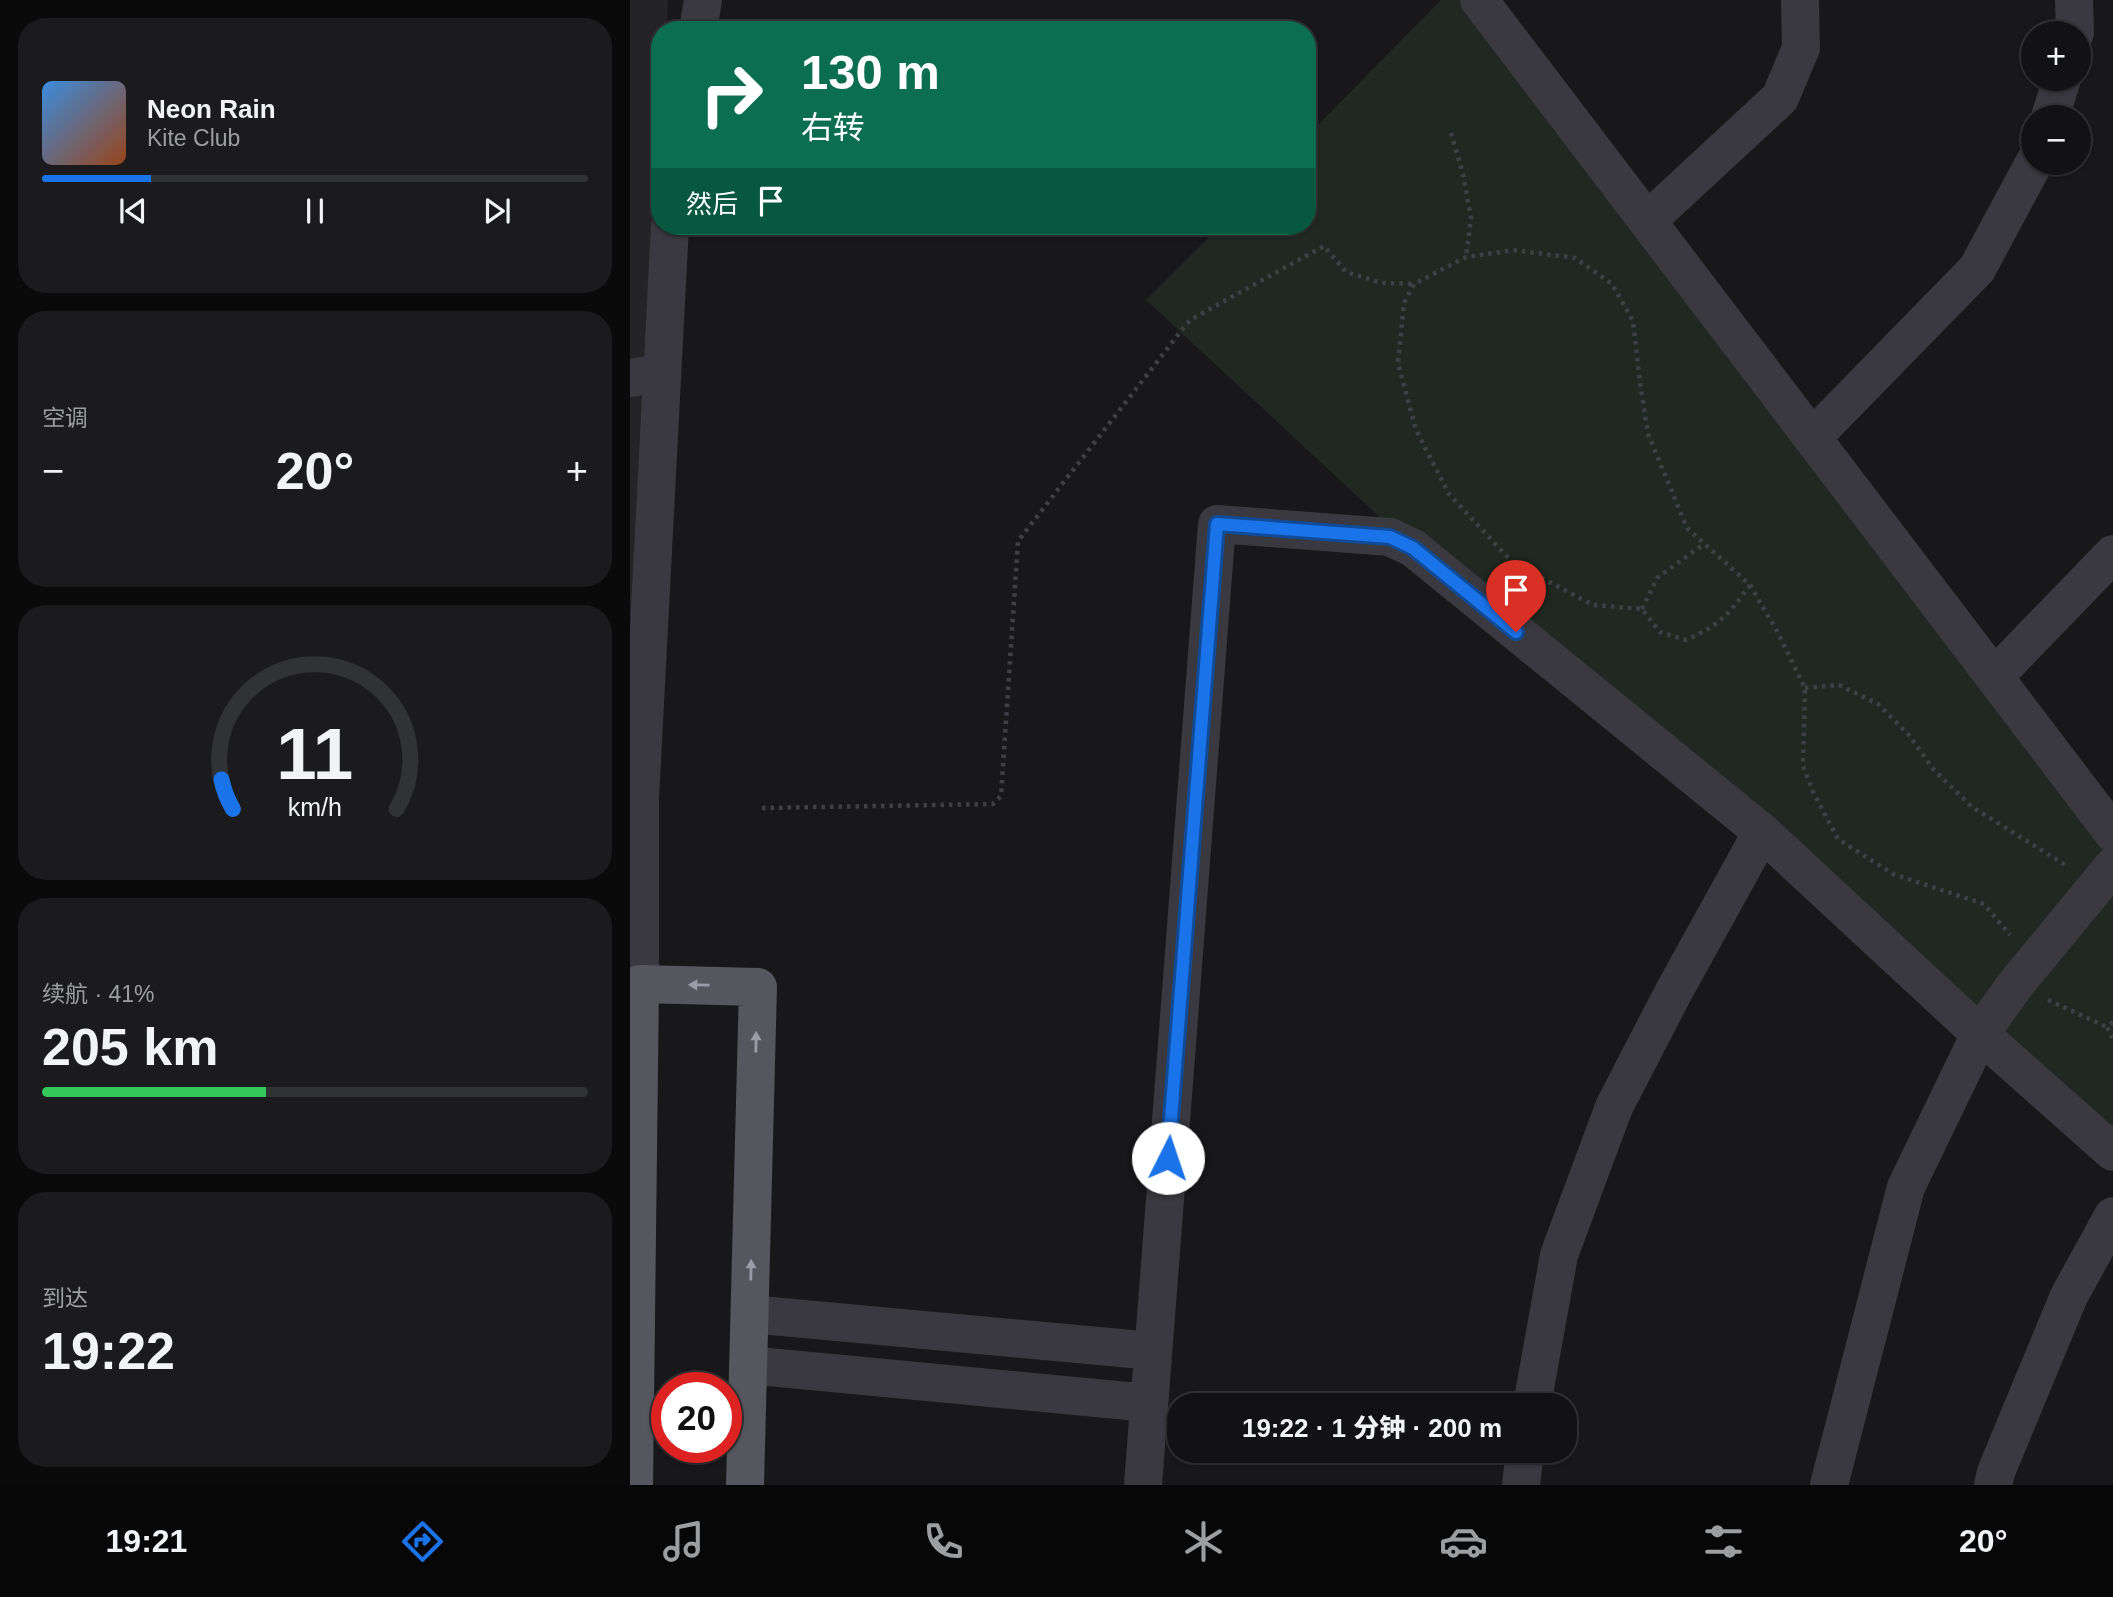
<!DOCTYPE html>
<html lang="zh">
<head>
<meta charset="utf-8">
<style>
	body { margin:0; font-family:Arial,"Noto Sans SC",sans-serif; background:#1b1b1d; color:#f1f3f6; height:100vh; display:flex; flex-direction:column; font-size:26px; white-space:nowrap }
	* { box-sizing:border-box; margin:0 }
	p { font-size:23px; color:#9c9ea0 }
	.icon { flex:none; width:38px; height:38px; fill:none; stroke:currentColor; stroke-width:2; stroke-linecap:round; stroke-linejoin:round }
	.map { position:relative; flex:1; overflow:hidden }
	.panel { display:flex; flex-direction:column; gap:18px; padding:18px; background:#0a0a0b; width:630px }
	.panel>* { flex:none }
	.guide { position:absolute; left:21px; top:21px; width:665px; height:214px; border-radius:28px; box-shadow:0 2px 5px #0004,0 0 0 2px #313234; background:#0b6e4f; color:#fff; overflow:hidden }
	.tools { position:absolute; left:1391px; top:21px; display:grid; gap:14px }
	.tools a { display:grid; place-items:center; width:70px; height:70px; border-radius:50%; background:#121214; box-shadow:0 2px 5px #0004,0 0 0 2px #313234; font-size:35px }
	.speed { position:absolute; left:21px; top:1372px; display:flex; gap:14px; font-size:35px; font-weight:700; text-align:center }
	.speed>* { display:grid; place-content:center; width:91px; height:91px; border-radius:50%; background:#121214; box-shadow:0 2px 5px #0004,0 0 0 2px #313234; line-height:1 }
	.speed .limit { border:10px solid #d22; background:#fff; color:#111 }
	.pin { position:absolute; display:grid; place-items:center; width:60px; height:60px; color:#fff; margin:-72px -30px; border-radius:50% 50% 50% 0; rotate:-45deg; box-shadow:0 0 7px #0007 }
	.pin .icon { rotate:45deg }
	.me { position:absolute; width:77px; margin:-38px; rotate:4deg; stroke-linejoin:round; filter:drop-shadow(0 0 5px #0008) }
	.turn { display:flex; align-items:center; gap:24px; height:147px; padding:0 35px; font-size:32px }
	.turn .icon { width:91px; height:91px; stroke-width:2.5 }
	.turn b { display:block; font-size:49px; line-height:60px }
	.then { display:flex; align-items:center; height:66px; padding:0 35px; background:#0003; gap:14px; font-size:26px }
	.big { font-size:52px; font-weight:800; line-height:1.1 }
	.panel .tile { flex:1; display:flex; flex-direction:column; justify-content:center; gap:10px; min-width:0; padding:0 24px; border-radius:28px; background:#1b1b1d }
	.panel .dial { align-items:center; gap:0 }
	.dial svg { height:182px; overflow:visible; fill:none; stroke:#313234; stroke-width:7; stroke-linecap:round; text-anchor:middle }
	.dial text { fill:#f1f3f6; stroke:none }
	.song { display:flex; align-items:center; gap:21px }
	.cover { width:84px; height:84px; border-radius:10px; background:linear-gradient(135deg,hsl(210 70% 55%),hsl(20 70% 35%)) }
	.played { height:7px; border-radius:4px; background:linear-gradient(90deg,#1a73e8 20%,#313234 20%) }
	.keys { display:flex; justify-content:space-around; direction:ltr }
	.heat { display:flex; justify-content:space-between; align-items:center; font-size:38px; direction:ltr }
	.charge { height:10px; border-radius:5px; background:linear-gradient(90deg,#34c759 41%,#313234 0) }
	.trip { position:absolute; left:537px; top:1393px; width:410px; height:70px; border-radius:28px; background:#121214; box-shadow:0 2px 5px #0004,0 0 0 2px #313234; font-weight:800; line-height:70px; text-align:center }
	.tabs { display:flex; height:112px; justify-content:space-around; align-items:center; background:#070708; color:#9c9ea0 }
	.tabs .icon { width:49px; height:49px }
	.tabs .current { color:#1a73e8 }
	.tabs b { font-size:32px; color:#f1f3f6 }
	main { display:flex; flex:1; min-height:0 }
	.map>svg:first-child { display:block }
	.built { fill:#242427 }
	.green { fill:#202821 }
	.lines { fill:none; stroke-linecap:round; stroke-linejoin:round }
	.path { stroke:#3f4046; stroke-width:4.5; stroke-dasharray:3.5 5; stroke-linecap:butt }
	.minor { stroke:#39393f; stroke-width:38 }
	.major { stroke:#55565e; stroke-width:38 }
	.oneway { fill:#999ca7 }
	.route-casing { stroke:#114b97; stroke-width:18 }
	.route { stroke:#1a73e8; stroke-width:12 }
</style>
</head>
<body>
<main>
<section class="panel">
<div class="tile">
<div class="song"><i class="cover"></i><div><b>Neon Rain</b><p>Kite Club</p></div></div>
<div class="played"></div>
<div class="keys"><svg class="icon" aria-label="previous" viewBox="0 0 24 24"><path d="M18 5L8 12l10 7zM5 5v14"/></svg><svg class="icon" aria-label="pause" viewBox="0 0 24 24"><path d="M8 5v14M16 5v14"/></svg><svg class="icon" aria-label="next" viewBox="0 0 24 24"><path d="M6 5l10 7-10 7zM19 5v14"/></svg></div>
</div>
<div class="tile"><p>空调</p>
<div class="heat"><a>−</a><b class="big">20°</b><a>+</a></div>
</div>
<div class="tile dial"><svg viewBox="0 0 100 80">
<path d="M14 69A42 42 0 1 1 86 69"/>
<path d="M14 69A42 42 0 0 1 9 56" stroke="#1a73e8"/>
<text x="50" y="56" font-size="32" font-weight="700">11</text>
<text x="50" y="72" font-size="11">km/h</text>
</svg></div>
<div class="tile"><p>续航 · 41%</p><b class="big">205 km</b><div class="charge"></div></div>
<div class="tile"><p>到达</p><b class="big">19:22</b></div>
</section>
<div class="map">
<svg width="1483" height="1485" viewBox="0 0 1483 1485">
	<rect width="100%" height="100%" fill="#18181a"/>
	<path class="built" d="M0,0H38L37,30H30V226L0,799Z"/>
	<path class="green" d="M811,0H849L1483,833V1152L783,548L516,300L590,226H677V136Z"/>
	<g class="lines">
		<path class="path" d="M821,133L833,174L841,218L836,257
			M1120,585C1099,614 1090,625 1056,640L1030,632L1012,609L963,605L882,562L819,494L786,430L768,363L774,303L784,284L836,257L883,250L945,258L982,284L1003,321L1010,383L1018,434L1057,528L1120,585L1148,633L1175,688L1173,766L1183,792L1208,839L1263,874L1354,904L1380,935
			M1012,609L1027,578L1074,544
			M1175,688L1209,685L1248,704L1279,735L1303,769L1342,807L1437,866
			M132,808L363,804L371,796L388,541L551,331L560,320L694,246L716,272L752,283L784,284
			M1418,1000L1477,1027
			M1483,1022L1477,1027L1483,1039"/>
		<path class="minor" d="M849,0L1483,833
			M1444,0L1445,33
			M68,30L73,0
			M1420,117L1432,79
			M1017,221L1150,98L1171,48L1170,0
			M0,378L32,373
			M1182,438L1347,269L1404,163
			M1364,677L1483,554
			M0,799H10V984
			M10,799L40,226
			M120,1314L523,1351
			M118,1365L519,1403
			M902,1405L929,1255L984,1107L1043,993L1132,832L1350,1034L1483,1152
			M513,1485L587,524L760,537L783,548L1132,832
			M891,1485L895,1451
			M1199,1485L1276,1187L1350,1034L1385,985L1483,866
			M1363,1485L1366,1472L1439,1296L1483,1216"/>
		<path class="major" d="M4,1485L10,984L128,987L115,1485"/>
	</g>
	<defs><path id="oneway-solid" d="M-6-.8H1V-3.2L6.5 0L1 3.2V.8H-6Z" transform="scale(1.75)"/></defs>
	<g class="oneway">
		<use href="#oneway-solid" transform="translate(69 985) rotate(-179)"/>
		<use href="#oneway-solid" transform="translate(126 1042) rotate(-89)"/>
		<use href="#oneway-solid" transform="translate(121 1270) rotate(-89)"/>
	</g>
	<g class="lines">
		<defs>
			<path id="route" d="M538,1158L587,524L760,537L783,548L886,632"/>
		</defs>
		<use href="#route" class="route-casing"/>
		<use href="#route" class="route"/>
	</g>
</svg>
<div class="tools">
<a>+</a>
<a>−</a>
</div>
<div class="speed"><div class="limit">20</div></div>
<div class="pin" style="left:886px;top:632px;background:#d93025"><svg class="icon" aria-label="arrive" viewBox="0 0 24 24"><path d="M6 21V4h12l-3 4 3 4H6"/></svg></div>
<svg class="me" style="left:538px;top:1158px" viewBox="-20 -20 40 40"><circle r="19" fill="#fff"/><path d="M0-13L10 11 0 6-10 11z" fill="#1a73e8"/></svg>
<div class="trip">19:22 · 1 分钟 · 200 m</div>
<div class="guide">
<div class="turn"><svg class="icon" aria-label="right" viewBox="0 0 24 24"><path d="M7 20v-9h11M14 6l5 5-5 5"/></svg><div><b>130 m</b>右转</div></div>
<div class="then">然后<svg class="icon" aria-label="arrive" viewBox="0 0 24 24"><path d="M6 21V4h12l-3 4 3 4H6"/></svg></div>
</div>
</div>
</main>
<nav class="tabs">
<b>19:21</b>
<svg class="icon current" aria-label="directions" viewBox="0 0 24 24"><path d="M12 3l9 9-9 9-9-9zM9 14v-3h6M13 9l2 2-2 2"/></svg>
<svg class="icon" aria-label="music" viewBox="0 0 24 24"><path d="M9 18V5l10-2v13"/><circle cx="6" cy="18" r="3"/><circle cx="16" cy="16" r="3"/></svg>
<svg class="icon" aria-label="phone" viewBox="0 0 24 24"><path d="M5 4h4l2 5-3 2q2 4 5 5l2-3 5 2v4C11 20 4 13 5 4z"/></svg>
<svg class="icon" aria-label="climate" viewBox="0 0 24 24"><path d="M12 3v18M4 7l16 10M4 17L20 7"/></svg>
<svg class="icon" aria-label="car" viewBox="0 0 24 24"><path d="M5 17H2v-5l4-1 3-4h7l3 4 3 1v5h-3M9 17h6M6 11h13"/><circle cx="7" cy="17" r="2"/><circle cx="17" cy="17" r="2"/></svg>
<svg class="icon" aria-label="filters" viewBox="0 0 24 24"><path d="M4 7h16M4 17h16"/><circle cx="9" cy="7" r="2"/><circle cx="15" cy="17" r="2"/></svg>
<b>20°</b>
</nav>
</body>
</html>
